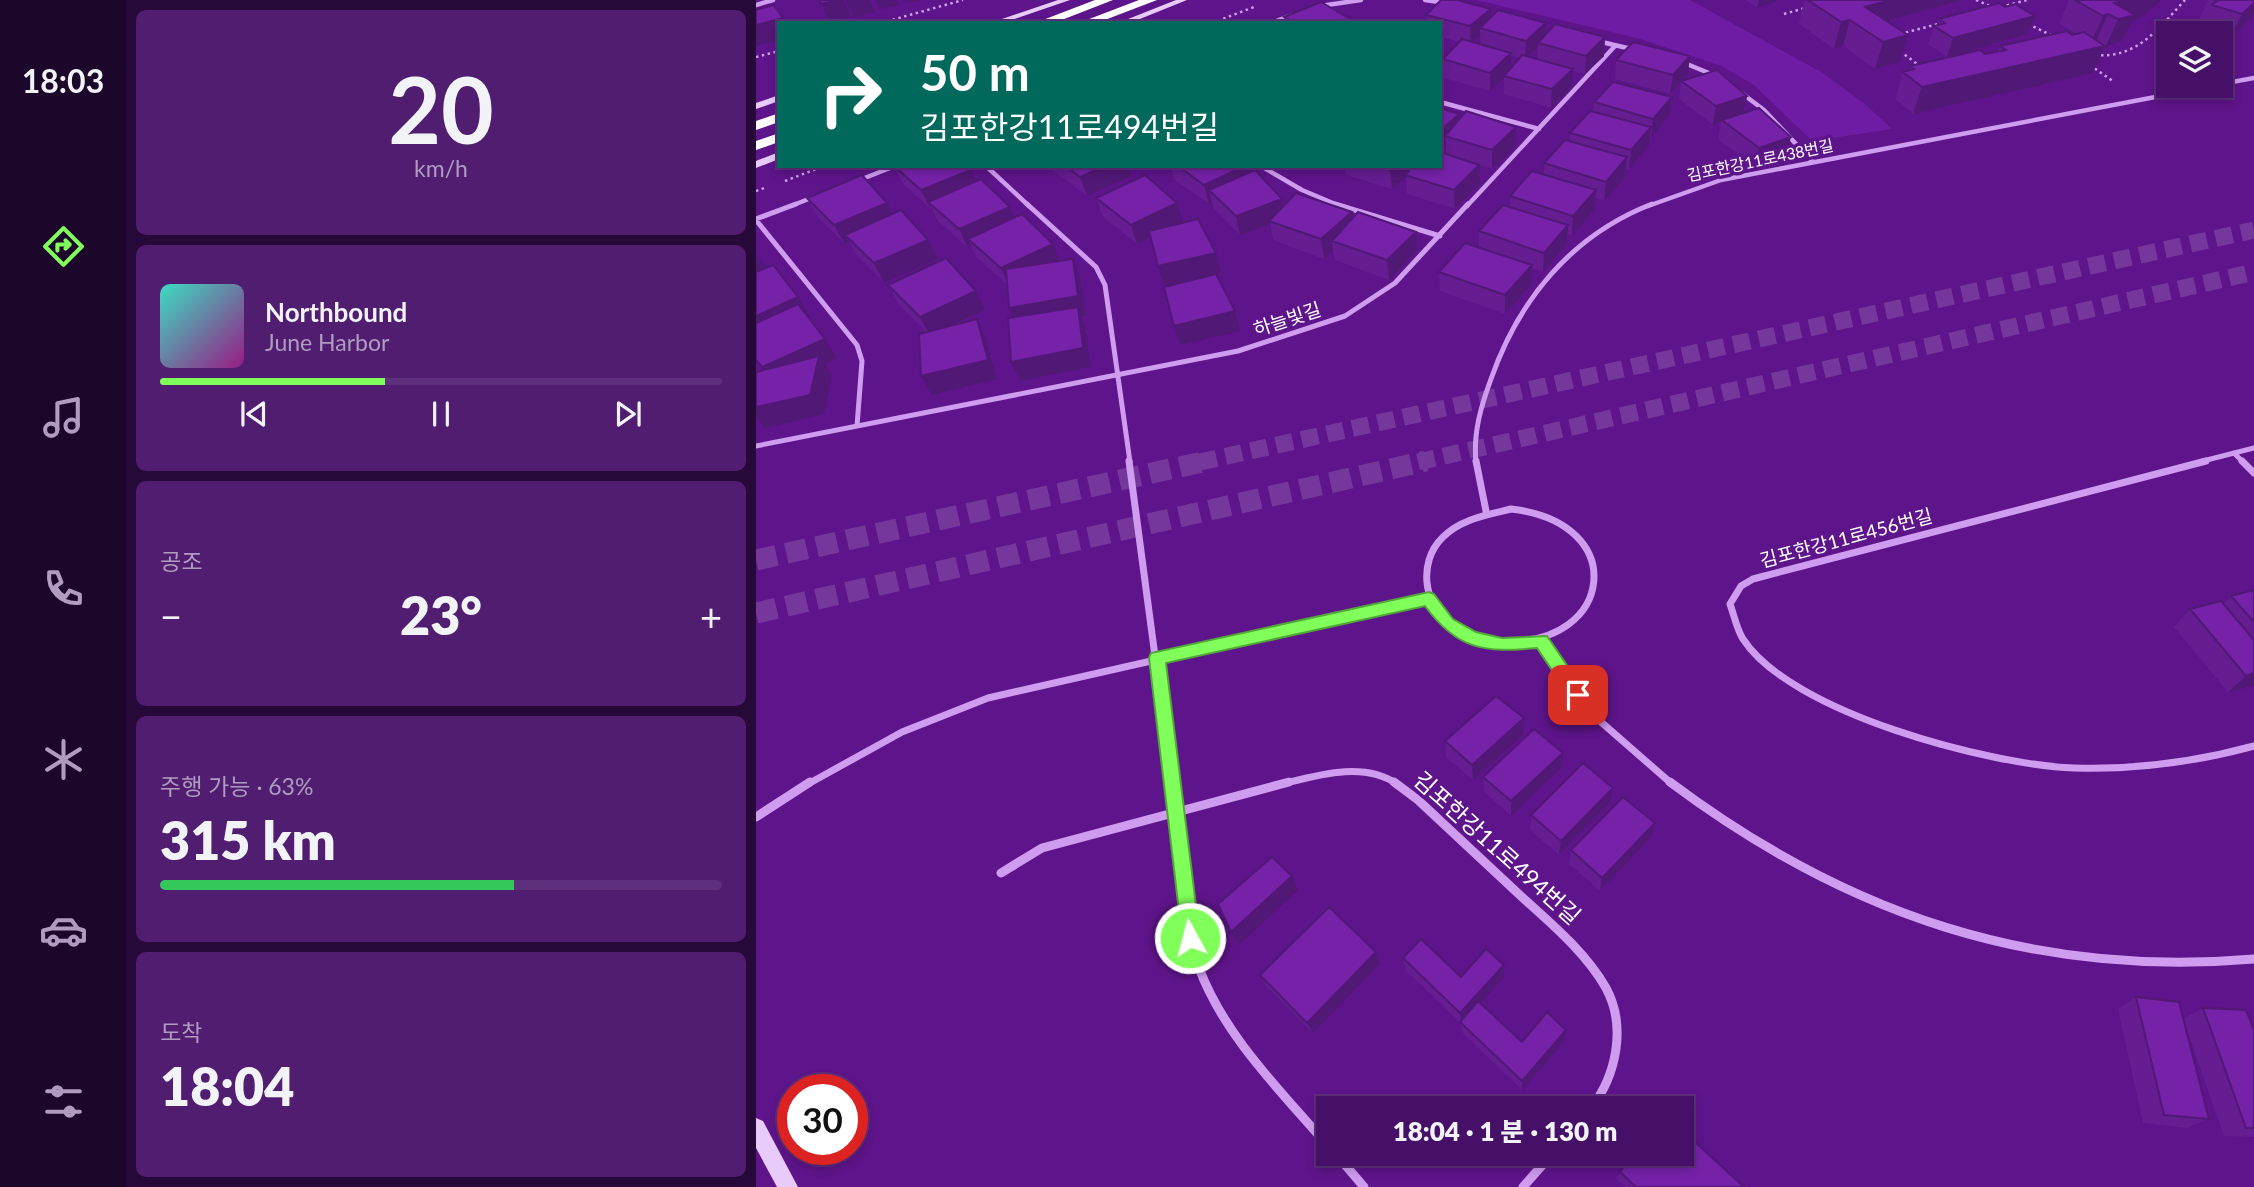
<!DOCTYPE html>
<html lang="ko">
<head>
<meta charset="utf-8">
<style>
	body { margin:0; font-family:Lato,"Noto Sans KR",sans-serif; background:#501d71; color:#f1f3f6; height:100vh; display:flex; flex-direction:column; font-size:26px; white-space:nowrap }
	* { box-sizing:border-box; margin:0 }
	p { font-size:23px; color:#b09cc0 }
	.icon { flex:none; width:38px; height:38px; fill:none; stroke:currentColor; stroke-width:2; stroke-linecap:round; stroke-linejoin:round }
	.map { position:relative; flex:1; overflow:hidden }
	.sheet { display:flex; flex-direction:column; gap:10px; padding:10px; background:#260839; width:630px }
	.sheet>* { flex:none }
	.banner { position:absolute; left:21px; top:21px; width:665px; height:147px; border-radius:0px; box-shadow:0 4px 10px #0003,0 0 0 2px #5e2f7c; background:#00695c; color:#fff; overflow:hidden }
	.controls { position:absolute; left:1400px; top:21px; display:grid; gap:14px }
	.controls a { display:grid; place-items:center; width:77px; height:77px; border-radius:0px; background:#460f68; box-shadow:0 4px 10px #0003,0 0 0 2px #5e2f7c; font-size:35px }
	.speed { position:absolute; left:21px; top:1074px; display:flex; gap:14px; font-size:35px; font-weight:700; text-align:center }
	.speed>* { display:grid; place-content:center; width:91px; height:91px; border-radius:50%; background:#460f68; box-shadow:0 4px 10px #0003,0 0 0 2px #5e2f7c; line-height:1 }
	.speed .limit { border:10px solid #d22; background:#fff; color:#111 }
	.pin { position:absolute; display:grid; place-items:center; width:60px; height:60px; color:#fff; margin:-30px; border-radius:14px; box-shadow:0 4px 10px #0006 }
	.me { position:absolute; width:77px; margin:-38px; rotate:353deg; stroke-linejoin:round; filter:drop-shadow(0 0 5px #0008) }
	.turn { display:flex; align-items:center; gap:24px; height:147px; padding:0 28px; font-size:32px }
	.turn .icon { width:91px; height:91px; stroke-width:2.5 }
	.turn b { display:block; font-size:49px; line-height:60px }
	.big { font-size:52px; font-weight:800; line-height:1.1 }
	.sheet .tile { flex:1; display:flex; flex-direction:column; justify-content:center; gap:10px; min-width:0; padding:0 24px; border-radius:10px; background:#501d71 }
	.sheet .dial { align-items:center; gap:0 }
	.dial b { font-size:91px; line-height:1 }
	.song { display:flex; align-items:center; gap:21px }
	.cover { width:84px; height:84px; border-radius:10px; background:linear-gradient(135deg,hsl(170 70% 55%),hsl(310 70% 35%)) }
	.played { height:7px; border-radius:4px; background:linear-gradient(90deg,#80ff5a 40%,#5e2f7c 40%) }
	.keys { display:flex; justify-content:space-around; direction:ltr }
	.heat { display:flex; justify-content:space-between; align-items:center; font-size:38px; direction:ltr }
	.charge { height:10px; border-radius:5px; background:linear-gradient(90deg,#34c759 63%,#5e2f7c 0) }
	.trip { position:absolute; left:560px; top:1096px; width:378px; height:70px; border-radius:0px; background:#460f68; box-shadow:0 4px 10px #0003,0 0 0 2px #5e2f7c; font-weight:800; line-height:70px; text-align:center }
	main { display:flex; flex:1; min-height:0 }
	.dock { display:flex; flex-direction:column; width:126px; justify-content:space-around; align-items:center; background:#1c062a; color:#b09cc0 }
	.dock .icon { width:49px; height:49px }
	.dock .selected { color:#80ff5a }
	.dock b { font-size:32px; color:#f1f3f6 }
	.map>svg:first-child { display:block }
	.green { fill:#6f1ca4 }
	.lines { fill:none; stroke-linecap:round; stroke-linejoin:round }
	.highway-tunnel-far1 { stroke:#76379c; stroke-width:17; stroke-dasharray:17 9; stroke-linecap:butt }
	.highway-tunnel { stroke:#76379c; stroke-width:21; stroke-dasharray:21 10; stroke-linecap:butt }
	.path { stroke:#cf9cf0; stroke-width:2.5; stroke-dasharray:2.5 3.5; stroke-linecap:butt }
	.street-far3 { stroke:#cf9cf0; stroke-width:4.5 }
	.street-far2 { stroke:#cf9cf0; stroke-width:5 }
	.street-far1 { stroke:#cf9cf0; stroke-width:7 }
	.street { stroke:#cf9cf0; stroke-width:9 }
	.secondary { fill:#e8cafb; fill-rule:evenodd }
	.highway { fill:#fff; fill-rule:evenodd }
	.wall { fill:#651d91; fill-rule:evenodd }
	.shaded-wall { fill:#521876 }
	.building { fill:#7522a9; stroke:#521876; stroke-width:2 }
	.route { fill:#80ff5a; stroke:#53a63a; stroke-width:2 }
	.labels { text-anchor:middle; stroke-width:7; stroke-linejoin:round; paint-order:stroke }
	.far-street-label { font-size:16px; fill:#fff; stroke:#5e148a }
	.street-label { font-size:19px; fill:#fff; stroke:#5e148a }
	.near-street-label { font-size:23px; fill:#fff; stroke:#5e148a }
</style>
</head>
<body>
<main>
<nav class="dock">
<b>18:03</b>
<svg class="icon selected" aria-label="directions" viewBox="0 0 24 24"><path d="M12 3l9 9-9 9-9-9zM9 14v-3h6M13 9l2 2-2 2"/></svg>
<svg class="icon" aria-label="music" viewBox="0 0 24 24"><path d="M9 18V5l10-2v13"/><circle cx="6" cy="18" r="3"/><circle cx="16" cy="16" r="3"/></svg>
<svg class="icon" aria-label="phone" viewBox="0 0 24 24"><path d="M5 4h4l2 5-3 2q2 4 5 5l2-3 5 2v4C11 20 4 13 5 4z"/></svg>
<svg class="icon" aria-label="climate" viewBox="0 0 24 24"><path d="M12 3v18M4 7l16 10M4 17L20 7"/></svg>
<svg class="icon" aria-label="car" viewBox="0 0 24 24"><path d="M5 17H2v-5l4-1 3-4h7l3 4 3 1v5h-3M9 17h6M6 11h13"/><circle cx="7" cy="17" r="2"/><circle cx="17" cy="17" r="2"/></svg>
<svg class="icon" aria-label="filters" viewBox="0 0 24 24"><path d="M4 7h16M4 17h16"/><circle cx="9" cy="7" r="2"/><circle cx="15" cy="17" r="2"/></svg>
</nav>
<section class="sheet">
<div class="tile dial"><b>20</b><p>km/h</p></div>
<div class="tile">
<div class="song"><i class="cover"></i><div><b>Northbound</b><p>June Harbor</p></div></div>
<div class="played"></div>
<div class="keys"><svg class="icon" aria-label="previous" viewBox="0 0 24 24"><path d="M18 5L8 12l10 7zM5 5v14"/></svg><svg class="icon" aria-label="pause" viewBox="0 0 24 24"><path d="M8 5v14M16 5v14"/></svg><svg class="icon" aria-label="next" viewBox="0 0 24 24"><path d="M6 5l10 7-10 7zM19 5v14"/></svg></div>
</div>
<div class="tile"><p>공조</p>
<div class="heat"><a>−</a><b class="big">23°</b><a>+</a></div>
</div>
<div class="tile"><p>주행 가능 · 63%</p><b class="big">315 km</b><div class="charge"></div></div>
<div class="tile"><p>도착</p><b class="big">18:04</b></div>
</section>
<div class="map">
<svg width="1498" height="1187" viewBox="0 0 1498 1187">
	<rect width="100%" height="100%" fill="#5e148a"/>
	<path class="green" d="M720,0H934L1065,72L1109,104L1136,129L1056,141L998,85L966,66L881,38Z"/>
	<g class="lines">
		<path class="highway-tunnel-far1" d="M444,462L1498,230
			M662,462L1498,272"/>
		<path class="highway-tunnel" d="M0,560L451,461
			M0,613L670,461"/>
		<path class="path" d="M1220,0L1239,8
			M1245,7L1271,0
			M1028,14L1049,8
			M125,23L207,0
			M456,23L498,7
			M1272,24L1299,37
			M1144,34L1186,23
			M1144,51L1165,67
			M1339,55C1381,59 1403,28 1429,0
			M0,57L23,51
			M1334,65L1358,82
			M29,181L68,166
			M0,191L11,187"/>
		<path class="street-far3" d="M669,0L690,3
			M0,5L17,0
			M564,6L605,0
			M515,23L536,15
			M841,41L880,50
			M926,62L960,76
			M1465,84L1498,78
			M976,86L1008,110L1057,162
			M684,102L783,129
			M230,166L273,206
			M505,166L546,190L584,206
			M101,181L139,166
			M35,206L60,196
			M711,206L859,46
			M892,206L965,180L1457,86"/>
		<path class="street-far2" d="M271,204L340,267L349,285L374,462
			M579,204L684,236
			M0,219L40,204
			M0,220L101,345L106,361L101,426
			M0,446L482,351L589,316L639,283L712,204
			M1478,453L1487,462
			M720,462C717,433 725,406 735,379C763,299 816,235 896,204
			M1443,462L1498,448"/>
		<path class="street-far1" d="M373,461L416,784
			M720,461L730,511
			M1450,461L997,579L985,586L974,604C978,615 981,630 987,639C1035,713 1234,765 1318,768C1379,770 1439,762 1498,746
			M1486,461L1498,473
			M755,509C876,523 856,645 751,641C733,641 715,639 700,629C668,610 660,563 687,537C705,519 731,515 755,509Z
			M785,640L845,722L916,784
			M52,784L146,732L232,698L673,598
			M526,784C562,775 608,761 641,784"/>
		<path class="street" d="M416,782C422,839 424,916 443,968C469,1037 525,1091 572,1146
			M638,782L662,800C697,833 732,865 767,898C797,925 830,953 850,988C871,1027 860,1076 835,1108
			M914,782C1090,914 1277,978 1498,959
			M0,817L54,782
			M245,873L286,848L533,782
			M579,1153L608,1187
			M767,1187L797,1153"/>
		<path class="secondary" d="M302,0H314L247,23H234Z
			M420,0H431L374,23H362Z
			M23,95V101L0,109V103Z
			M23,152V159L0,168V161Z
			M0,1118L7,1121L42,1187H21L0,1148Z"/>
		<path class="highway" d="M339,0H357L298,23H279Z
			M383,0H401L341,23L328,21Z
			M23,113V122L0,130V121Z
			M23,133V142L0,150V141Z"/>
	</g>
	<path class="wall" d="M990,0H1025L1001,8Z
		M1048,0H1206L1134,20L1133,23L1144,62L1119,69L1087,46L1078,49L1043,24Z
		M1313,0H1406L1385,18L1376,21L1366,41L1350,46L1344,43L1337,73L1157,114L1139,99L1147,72L1152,71L1154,66L1229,54L1242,51L1244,46L1320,34L1303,24Z
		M1452,0H1498V15L1472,41L1465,39V33H1448L1442,31L1445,27L1440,25Z
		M1249,7L1272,34L1191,57L1172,44L1178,26L1181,25L1183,19Z
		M670,15L735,17L790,23V35L849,37L848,56L829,74L817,71L816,88L795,108L748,94V79L734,91L688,78L687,59L704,42L684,37V23H670ZM724,36L725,45L717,43ZM782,48V60L772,57ZM755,55L764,58L755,67Z
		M528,17L596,20V23H529Z
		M860,60L932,74L927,80L991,96L988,113L1030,156L999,167L962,139L965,122L957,125L923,99L925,82L914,94L859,79Z
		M916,97L913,116L894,138L893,146L873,169H870L869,177L848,201L840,198L839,209L816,236L812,234L811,244L787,272L776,268V284L749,314L684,291L683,272L723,248V231L754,207V196L788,175V163L814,141V133L837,112L838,102Z
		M684,108L703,120L760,146L736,169L712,162L724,184L699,209L651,194L650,177L636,189L590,175L589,166H684L690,154V146L684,151Z
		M138,166L220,181L258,218L297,244L303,261L324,278L330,315L325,316L329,327L335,367L265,381L257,317L252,285L221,258L215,246L212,248L182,221L176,209H175L147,184Z
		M297,166H373L376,176L331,196L299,172Z
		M415,166H492L493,172L528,206L596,218L661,251L633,280L579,260L577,251L568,259L517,240L514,224L484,235L458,209L456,203L453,204L418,179Z
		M51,198L131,203L137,214L172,240L182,259L128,283L100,254L93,242L89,244L62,218Z
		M340,198L427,222L423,224L465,273L408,286L394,238L381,244L347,217Z
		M132,285L229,310L199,325L230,339L241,379L176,395L170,332L143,305Z
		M1498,590V686L1472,692L1418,627L1434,609L1468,604L1475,596Z
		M768,718L767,735L717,780L690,757L689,741Z
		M805,768L755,816L728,792L727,777Z
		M857,788L854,804L803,855L774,830L775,815Z
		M895,837L844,891L813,864L815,850Z
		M647,958L705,977H748L724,1003L766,1042L809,1041L766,1090L706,1032L704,1023L649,970Z
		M624,964L557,1033L511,987L504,975Z
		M1380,997L1453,1119L1431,1128L1387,1123L1362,1009Z
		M1447,1008L1498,1030V1137L1468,1136L1427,1019Z
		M864,1172L988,1187H869L860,1178Z"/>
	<path class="shaded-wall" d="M83,0H88L95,17L74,22L65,4Z
		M90,0H113L119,12L98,17Z
		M120,0H141L143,5L124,9Z
		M147,0H164L149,3Z
		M1003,0H1025L1001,8Z
		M1133,0H1206L1134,20L1132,25L1109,7Z
		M1370,0H1406L1385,18L1376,21L1366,41L1350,46L1362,19L1358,3Z
		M1498,3V15L1472,41L1486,14Z
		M735,9V27L724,28V36L714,45V26Z
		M1352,14L1340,41L1335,42L1347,16Z
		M1279,16L1272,34L1191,57L1197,38Z
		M27,18L30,23H23V40L0,46V25Z
		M1094,20L1087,46L1078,49L1085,22Z
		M790,23V41L782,43V48L769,59L770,41Z
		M1152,35L1144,62L1119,69L1127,42Z
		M849,37L848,56L829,74L830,56Z
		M1349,46L1337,73L1157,114L1166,87Z
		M755,53V72L748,76V79L734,91V73Z
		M934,56L932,74L914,94L917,75Z
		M817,69L816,88L795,108L796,89Z
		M991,96L987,115L966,120L965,122L957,125L960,106Z
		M916,97L913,116L895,138L897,119Z
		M703,114L704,133L689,136L690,146L684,151V131Z
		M760,127V146L736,169V150Z
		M895,127L893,146L873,169L875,150Z
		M1035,137L1030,156L999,167L1003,148Z
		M871,157L869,177L848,201L850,182Z
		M723,165L724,184L699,209L698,190Z
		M349,166H373L376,176L331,196L324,177Z
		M489,166H492L496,184L453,190L456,203L453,204L448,185Z
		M638,166H661L649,175L650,177L636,189L634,170Z
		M215,170L223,189L172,202L176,209H175L165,190Z
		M840,190L839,209L816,236L817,216Z
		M526,199L530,218L513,221L514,224L484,235L480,216Z
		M131,203L141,222L89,235L93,242L89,244L78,225Z
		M421,203L427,222L381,244L375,225Z
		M254,207L262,226L212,239L215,246L212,248L203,229Z
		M596,212L598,232L576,241L577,251L568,259L565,239Z
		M812,225L811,244L787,272L788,253Z
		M660,232L661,251L633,280L631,260Z
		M172,240L182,259L128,283L118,263Z
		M297,244L304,263L253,287L245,268Z
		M460,253L465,273L408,286L402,266Z
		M2,256L15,275L0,282V257Z
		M317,259L324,278L330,315L325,316L329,327L335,367L265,381L255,362L262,328L253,308Z
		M776,265V284L749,314V295Z
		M220,291L229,310L174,336L164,317Z
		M42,297L54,317L0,341V316Z
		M479,311L484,331L424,345L418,326Z
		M221,319L230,339L241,379L176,395L165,376Z
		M69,339L81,358L69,364L76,375L68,414L9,428L0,416V407L20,386L6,367Z
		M1498,673V686L1472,692L1490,676Z
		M768,718L767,735L717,780L716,765Z
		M807,753L805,768L755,816V801Z
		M857,788L854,804L803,855L805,841Z
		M899,823L895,837L844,891L846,878Z
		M536,876L542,890L483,945L475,932Z
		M620,952L624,964L557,1033L551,1023Z
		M748,965V977L706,1024L704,1013Z
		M810,1030L809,1041L766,1090V1081Z"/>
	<path class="building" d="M64,0H83L65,4Z
		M685,0H701L735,9L714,26L670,15Z
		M1052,0H1135L1109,7L1152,35L1127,42L1094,20L1085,22Z
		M1319,0H1370L1358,3L1379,15L1362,19L1352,14L1347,16Z
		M1458,0H1498V3L1486,14L1456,5L1461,1Z
		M565,2L596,20L589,23H539L528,17Z
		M1243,3L1249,7L1259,4L1279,16L1197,38L1178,26L1189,23L1183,19Z
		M18,5L27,18L0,25V10Z
		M742,10L790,23L770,41L724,28Z
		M799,24L849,37L830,56L782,43Z
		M1311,31L1316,35L1328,32L1349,46L1166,87L1147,72L1158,69L1154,66L1224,50L1229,54L1250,50L1244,46Z
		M706,39L755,53L734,73L687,59Z
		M877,42L934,56L917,75L860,60Z
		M766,55L817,69L796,89L748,76Z
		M961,70L991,96L960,106L925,81Z
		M857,82L916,97L897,119L838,102Z
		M684,108L703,114L684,131Z
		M1003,108L1035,137L1003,148L966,120Z
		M710,111L760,127L736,150L689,136Z
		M834,111L895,127L875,150L814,133Z
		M809,140L871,157L850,182L788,163Z
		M684,152L723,165L698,190L649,175L657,166H684Z
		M138,166H211L215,170L165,190Z
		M310,166H349L324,177Z
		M422,166H489L448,185Z
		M622,166H638L634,170Z
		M499,170L526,199L480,216L453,190Z
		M776,171L840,190L817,216L754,196Z
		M106,175L131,203L78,225L51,198Z
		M389,175L421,203L375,225L340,198Z
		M225,179L254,207L203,229L172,202Z
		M540,193L596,212L565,239L513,221Z
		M747,205L812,225L788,253L723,231Z
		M145,210L172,240L118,263L89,235Z
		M602,212L660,232L631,260L576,241Z
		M266,214L297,244L245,268L212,239Z
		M442,219L460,253L402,266L393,231Z
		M709,243L776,265L749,295L683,272Z
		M190,258L220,291L164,317L132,285Z
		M317,259L322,296L253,308L250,269Z
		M17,265L42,297L0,316V272Z
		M460,274L479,311L418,326L408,287Z
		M42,304L69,339L6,367L0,360V323Z
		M322,307L327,348L255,362L252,318Z
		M221,319L232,360L165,376L163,334Z
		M63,356L54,395L0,407V372Z
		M1498,590V622L1475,596Z
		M1465,601L1498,640V673L1490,676L1434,609Z
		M740,696L768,718L716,765L689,741Z
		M778,729L807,753L755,801L727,777Z
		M827,763L857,788L805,841L775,815Z
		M867,797L899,823L846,878L815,850Z
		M516,857L536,876L475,932L462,904Z
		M573,907L620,952L551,1023L504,975Z
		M665,939L705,977L730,949L748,965L704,1013L647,958Z
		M1380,997L1423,1002L1453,1119L1408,1115Z
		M722,1001L766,1042L791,1012L810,1030L766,1081L704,1022Z
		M1447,1008L1490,1010L1498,1030V1128H1490Z
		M926,1130L988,1187H880L864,1172L877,1153H926Z"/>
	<path class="route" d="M673,592L678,594L697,619L720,632L746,638L791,636L828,690L831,695L828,700H816L781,648C729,653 701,650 669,606L410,663L444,938L441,945L434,948L427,945L393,658L395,653Z"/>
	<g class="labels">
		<g class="far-street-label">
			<text transform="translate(1004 160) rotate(-12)" y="6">김포한강11로438번길</text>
		</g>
		<g class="street-label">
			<text transform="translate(531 319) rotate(-18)" y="7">하늘빛길</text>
			<text transform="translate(1090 538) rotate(-15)" y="7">김포한강11로456번길</text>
		</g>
		<g class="near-street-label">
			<text transform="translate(741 848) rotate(42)" y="8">김포한강11로494번길</text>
		</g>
	</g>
</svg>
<div class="controls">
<a><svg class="icon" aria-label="layers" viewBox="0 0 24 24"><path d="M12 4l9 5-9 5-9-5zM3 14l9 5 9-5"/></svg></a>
</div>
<div class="speed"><div class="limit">30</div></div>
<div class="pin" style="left:822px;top:695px;background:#d93025"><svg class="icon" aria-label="arrive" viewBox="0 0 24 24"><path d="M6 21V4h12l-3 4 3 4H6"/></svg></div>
<svg class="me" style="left:434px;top:938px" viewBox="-20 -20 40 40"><circle r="17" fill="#80ff5a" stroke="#fff" stroke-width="3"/><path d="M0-11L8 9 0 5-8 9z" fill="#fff"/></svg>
<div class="trip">18:04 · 1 분 · 130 m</div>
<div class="banner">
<div class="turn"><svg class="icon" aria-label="right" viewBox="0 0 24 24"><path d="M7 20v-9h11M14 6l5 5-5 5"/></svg><div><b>50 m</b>김포한강11로494번길</div></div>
</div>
</div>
</main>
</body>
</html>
